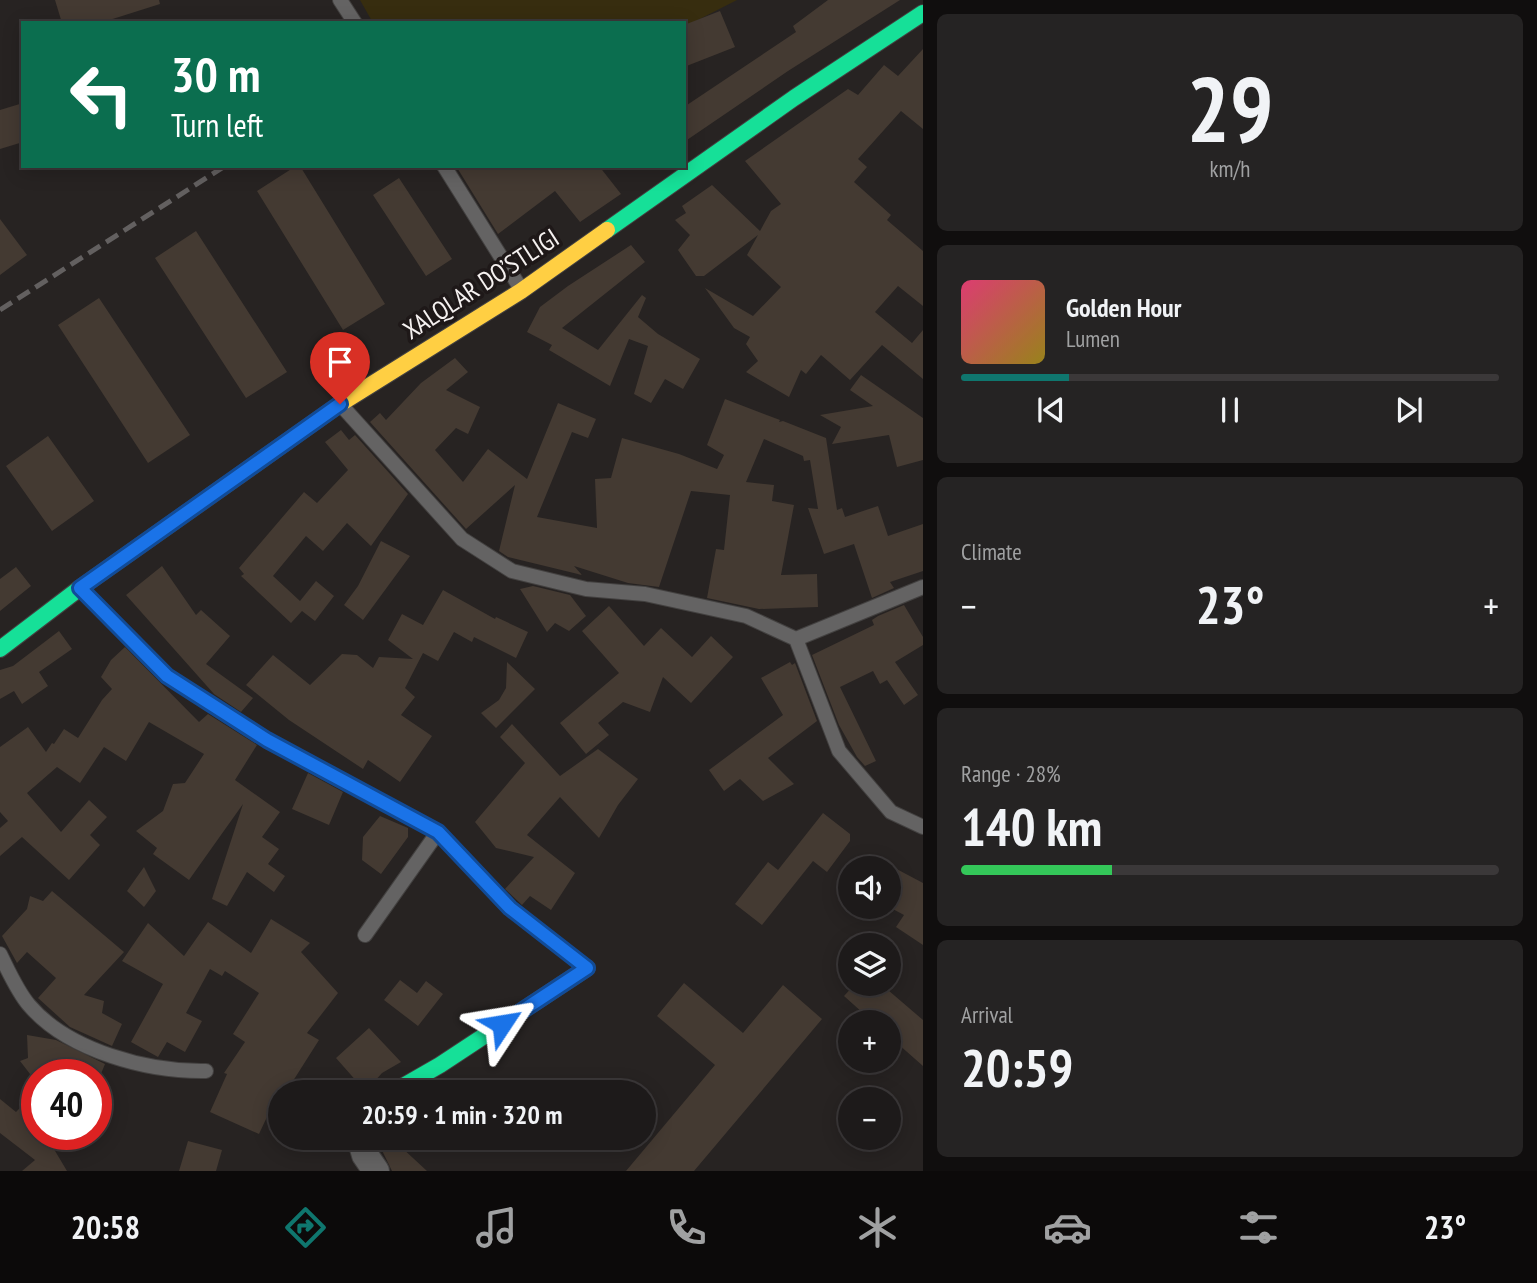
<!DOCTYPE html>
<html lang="en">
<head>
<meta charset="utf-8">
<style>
	body { margin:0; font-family:"PT Sans Narrow",sans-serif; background:#252323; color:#f1f3f6; height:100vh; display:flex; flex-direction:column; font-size:26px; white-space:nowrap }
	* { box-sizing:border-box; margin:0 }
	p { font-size:23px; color:#a0a1a2 }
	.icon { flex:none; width:38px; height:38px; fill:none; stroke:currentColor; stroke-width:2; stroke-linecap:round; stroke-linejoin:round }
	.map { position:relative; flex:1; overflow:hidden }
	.panel { display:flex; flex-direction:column; gap:14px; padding:14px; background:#100e0e; width:614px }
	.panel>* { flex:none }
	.top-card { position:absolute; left:21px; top:21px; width:665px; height:147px; border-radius:0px; box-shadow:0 4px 18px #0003,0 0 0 2px #3b3839; background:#0b6e4f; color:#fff; overflow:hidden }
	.buttons { position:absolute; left:838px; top:856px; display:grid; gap:14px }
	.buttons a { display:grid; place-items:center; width:63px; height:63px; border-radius:50%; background:#1d1a1a; box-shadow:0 4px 18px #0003,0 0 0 2px #3b3839; font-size:35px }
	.speed { position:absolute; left:21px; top:1059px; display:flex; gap:14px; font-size:35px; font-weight:700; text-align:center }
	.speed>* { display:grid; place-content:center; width:91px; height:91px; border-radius:50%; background:#1d1a1a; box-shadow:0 4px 18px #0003,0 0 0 2px #3b3839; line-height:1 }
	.speed .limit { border:10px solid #d22; background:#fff; color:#111 }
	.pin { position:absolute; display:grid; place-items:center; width:60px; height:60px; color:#fff; margin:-72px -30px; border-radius:50% 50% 50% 0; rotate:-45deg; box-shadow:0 0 7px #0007 }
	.pin .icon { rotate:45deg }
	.me { position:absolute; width:77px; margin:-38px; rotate:57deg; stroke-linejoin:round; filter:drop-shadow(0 0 5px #0008) }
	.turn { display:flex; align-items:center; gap:24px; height:147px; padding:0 35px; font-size:32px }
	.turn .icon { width:91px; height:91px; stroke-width:2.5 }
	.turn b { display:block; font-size:49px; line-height:60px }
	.big { font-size:52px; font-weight:700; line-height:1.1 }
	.panel .card { flex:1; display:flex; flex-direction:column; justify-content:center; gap:10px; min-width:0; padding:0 24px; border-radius:10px; background:#252323 }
	.panel .dial { align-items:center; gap:0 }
	.dial b { font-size:91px; line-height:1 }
	.song { display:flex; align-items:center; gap:21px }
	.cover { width:84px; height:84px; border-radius:10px; background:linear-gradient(135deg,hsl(340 70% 55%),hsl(50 70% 35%)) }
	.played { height:7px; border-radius:4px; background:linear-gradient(90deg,#0f766e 20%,#3b3839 20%) }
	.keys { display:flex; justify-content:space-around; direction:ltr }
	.heat { display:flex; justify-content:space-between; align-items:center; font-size:38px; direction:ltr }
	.charge { height:10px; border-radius:5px; background:linear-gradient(90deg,#34c759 28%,#3b3839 0) }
	.trip { position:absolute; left:268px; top:1080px; width:388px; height:70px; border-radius:35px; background:#1d1a1a; box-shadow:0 4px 18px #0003,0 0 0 2px #3b3839; font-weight:700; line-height:70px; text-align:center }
	.tab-bar { display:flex; height:112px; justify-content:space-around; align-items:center; background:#0c0a0a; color:#a0a1a2 }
	.tab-bar .icon { width:49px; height:49px }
	.tab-bar .selected { color:#0f766e }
	.tab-bar b { font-size:32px; color:#f1f3f6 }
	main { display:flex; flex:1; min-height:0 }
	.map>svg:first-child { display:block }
	.green { fill:#372d0f }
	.building { fill:#443a32 }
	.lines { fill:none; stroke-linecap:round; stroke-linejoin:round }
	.lane-casing { stroke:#434140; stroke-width:16 }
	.street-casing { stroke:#434140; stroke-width:28 }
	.fast-casing { stroke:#434140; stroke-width:18 }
	.slow-casing { stroke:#434140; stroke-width:18 }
	.lane { stroke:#646363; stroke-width:14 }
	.street { stroke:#646363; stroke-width:26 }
	.fast { stroke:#16e098; stroke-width:16 }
	.slow { stroke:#ffcf43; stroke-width:16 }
	.rail { stroke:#636060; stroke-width:5; stroke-dasharray:14 7; stroke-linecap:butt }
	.route-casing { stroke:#114b97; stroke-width:18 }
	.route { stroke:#1a73e8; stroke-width:12 }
	.labels { text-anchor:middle; stroke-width:7; stroke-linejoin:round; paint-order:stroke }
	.street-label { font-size:26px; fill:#f5f1f0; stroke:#1e1818 }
</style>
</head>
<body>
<main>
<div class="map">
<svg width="923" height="1171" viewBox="0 0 923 1171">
	<rect width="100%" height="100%" fill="#272322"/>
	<path class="green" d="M360,0H737L684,27V23H373Z"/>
	<path class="building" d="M55,0H159L160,4L100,23H62Z
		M828,0H900L788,71L684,142V107L796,32L793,26Z
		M720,11L735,47L684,67V25Z
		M923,49V129L901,111L858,159L867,167L854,182L891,215L887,220L923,251V306L898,286L875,312L912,343L923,330V379L882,345L850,380L821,355L806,374L801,370L789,397L746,372L758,361L746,344L750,337L734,328L705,288L753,316L781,287L747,255L758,235L704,276H696L678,250L690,235L675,220L686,213L682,206L712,185L760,231L771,211L781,204L745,161L848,89L858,95L884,65L898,76Z
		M23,103V142L0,149V110Z
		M296,166H300L385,304L343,330L257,191Z
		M456,166H599L621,194L580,222L555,191L498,234Z
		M399,178L452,259L426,276L373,195Z
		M0,219L27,255L0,275Z
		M196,231L287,372L246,398L155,258Z
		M631,245L645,262L562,328L598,350L642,295L646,298L638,317L658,334L700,359L683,389L665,379L651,403L634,394L648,346L629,339L610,386L549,350L552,345L527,332L540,307L568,286Z
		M99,298L190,435L148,463L58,325Z
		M455,358L468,372L446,390L480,407L468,434L456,428L435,450L463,482L488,449L527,479L558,403L596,419L588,438L572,432L537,517L597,528L595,479L611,478L622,438L679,454L717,469L724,455L707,445L725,399L780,420L779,422L783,421L826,438L837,510L842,508L845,517L878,506L888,536L923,524V571L890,582L894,588L872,598L854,544L824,554L808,508L818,509L810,460L804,461L803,456L764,439L746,482L774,485L772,501L794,505L781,575L817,574L818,607L759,609L707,598L716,549L724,550L730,495L691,491L659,587L628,583L574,566L582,575L508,557L499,551L515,485L466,529L370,422L380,413L386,420L421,383Z
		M861,375L923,418V460L897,467L889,435L832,444L841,427L820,415L873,406L850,390Z
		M341,430L349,440L355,435L408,494L371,546L347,523L323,551L306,536L273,576L300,601L316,581L334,596L315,621L302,611L291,623L241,576L244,574L239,568L304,492L317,503L348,470L325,442Z
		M48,436L94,501L52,531L6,466Z
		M381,541L410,556L363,620L344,605L358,586Z
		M162,566L196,615L201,610L230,636L206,664L253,698L241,712L214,694L126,595Z
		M16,567L31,586L0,611V579Z
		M533,586L570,595L586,616L569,631L555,623L547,632L520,589Z
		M443,590L495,619L496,617L528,632L516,658L474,637L472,642L454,632L438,661L423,653L405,688L415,697L401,715L432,736L400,782L368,760L363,769L289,720L246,685L273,655L310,685L342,654L357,655L373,668L379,657L413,659L388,640L402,614L423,625Z
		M904,605L923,637V645L895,662L918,695L904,705L887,680L880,684L873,671L840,687L876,761L865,766L857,757L839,725L812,655L874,625L872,620L878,616Z
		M609,606L644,646L661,628L692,657L711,636L733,657L691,703L663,677L650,712L623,702L598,723L609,735L586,754L560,723L619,673L582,631Z
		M59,631L72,649L39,672L48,686L22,704L14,691L0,699V670L13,666Z
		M125,647L199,722L208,714L257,745L235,780L280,812L262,837L279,849L268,864L285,876L274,892L247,872L227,906L212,899L243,804L189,880L153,854L157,848L136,831L163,811L173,784L185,783L204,754L149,722L126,761L104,747L80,783L57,767L27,793L61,832L89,800L107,817L90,835L100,845L69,880L22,837L0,856V828L8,821L0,812V747L28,727L46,752L52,743L54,744L64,729L78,738L102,700L112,689L101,677L111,660Z
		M507,662L535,689L496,728L481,713L499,700L506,688Z
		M790,662L792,665L795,663L817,721L768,758L794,784L763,801L740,779L724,791L709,770L783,715L761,678Z
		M512,724L560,776L598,749L638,779L618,805L599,838L560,797L527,835L575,873L551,910L530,896L522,905L505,889L534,857L496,848L475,822L525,763L500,737Z
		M308,773L343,792L329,825L292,809Z
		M823,813L850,834V841L827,872L813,861L762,925L735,904L768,862L778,870Z
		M380,816L408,828V837L381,874L362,860L363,837Z
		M889,865L923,883V945L896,927L904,915L889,907Z
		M144,867L156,891L144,907L127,891Z
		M52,891L124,952L84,995L104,1001L102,1013L122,1024L112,1046L70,1027L38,998L56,978L27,952L17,963L2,936L27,909L30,896L43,901Z
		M271,919L310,943L301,952L338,993L307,1033L319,1040L286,1092H280V1102L277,1106L273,1104L259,1134L210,1112L227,1074L224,1073L245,1042L233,1034L259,993L225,971L222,976L210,969L186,1013L202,1021L185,1052L167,1042L158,1057L131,1042L163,984L122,961L148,923L184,956L208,922L251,953Z
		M400,980L417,993L426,981L443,994L418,1026L384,1000Z
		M684,983L743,1033L783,985L822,1019L694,1171H626L715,1065L657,1016Z
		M855,984H881L923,1020V1066L889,1036V1022H873L844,996Z
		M369,1028L401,1062L382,1073L374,1082L371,1092H366L336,1058Z
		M27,1035L56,1040L105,1064L98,1081L96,1074H84L66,1066L61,1074H30L20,1061L28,1058Z
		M37,1090V1134H45L67,1171H22L35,1160L0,1133V1099L16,1112Z
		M376,1138H383L395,1147L400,1146L427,1171H392Z
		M188,1141L222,1150L216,1171H179Z"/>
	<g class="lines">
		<defs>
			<path id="lane" d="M340,0L355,23
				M444,166L521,289
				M341,405L462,539L512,571L586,589L645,594L746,616L796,639L923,587
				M81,589L167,676L267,740L438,832L510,908L585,966
				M796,639L839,751L891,812L923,827
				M365,935L438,832
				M0,954C8,970 17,991 29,1005C68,1051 148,1072 206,1071"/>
			<path id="street" d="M360,1138L365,1155L376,1171"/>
			<path id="fast" d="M607,230L794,98L923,13
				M0,649L80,588L240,475
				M393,1092L440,1065L587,968"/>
			<path id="slow" d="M240,475L340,404L521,291L607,230"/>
		</defs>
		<use href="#lane" class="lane-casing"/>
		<use href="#street" class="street-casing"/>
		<use href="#fast" class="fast-casing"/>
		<use href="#slow" class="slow-casing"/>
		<use href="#lane" class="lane"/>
		<use href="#street" class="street"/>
		<use href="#fast" class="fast"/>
		<use href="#slow" class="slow"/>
		<path class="rail" d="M0,310L225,166"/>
	</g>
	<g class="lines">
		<defs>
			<path id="route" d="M340,404L80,588L167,676L267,740L438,832L510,908L587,968L502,1024"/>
		</defs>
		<use href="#route" class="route-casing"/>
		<use href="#route" class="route"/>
	</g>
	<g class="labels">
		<g class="street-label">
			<text transform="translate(481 284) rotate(-33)" y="9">XALQLAR DO’STLIGI</text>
		</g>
	</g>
</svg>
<div class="buttons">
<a><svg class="icon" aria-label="sound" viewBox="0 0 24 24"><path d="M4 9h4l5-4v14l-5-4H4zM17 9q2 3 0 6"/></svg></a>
<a><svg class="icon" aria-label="layers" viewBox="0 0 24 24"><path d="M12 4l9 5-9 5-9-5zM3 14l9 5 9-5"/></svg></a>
<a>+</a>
<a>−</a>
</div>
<div class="speed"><div class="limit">40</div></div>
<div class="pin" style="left:340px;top:404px;background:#d93025"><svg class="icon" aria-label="arrive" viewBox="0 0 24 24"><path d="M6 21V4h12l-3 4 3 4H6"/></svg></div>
<svg class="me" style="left:502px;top:1024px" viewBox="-20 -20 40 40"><path d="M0-17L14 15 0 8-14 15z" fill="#1a73e8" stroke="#fff" stroke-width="4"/></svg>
<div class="trip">20:59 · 1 min · 320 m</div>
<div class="top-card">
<div class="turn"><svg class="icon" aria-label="left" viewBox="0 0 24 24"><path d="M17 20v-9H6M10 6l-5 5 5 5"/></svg><div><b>30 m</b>Turn left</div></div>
</div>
</div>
<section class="panel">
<div class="card dial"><b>29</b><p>km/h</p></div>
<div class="card">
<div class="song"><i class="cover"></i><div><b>Golden Hour</b><p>Lumen</p></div></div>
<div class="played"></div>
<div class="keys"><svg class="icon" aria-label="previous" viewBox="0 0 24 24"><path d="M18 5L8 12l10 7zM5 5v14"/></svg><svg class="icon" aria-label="pause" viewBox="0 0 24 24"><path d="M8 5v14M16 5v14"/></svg><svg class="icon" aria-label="next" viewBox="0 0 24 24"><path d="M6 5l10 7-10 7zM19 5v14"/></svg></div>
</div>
<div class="card"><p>Climate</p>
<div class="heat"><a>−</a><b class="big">23°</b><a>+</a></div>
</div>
<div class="card"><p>Range · 28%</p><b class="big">140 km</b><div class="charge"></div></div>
<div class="card"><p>Arrival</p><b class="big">20:59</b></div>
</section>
</main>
<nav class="tab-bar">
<b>20:58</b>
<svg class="icon selected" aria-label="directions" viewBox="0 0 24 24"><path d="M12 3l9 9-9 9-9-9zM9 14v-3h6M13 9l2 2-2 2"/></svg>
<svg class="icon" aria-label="music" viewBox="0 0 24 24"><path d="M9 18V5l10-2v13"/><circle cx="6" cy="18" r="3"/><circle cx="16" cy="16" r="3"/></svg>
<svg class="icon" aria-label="phone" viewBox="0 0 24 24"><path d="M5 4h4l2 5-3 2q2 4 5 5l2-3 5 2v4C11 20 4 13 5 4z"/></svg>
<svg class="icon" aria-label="climate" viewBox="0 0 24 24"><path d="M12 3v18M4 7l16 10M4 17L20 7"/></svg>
<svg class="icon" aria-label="car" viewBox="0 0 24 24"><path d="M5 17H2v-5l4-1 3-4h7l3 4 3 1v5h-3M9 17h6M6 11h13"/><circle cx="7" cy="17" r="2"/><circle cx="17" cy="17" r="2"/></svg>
<svg class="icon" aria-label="filters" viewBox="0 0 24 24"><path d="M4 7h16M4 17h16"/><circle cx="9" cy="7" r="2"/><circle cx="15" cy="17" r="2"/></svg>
<b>23°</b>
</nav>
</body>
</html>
